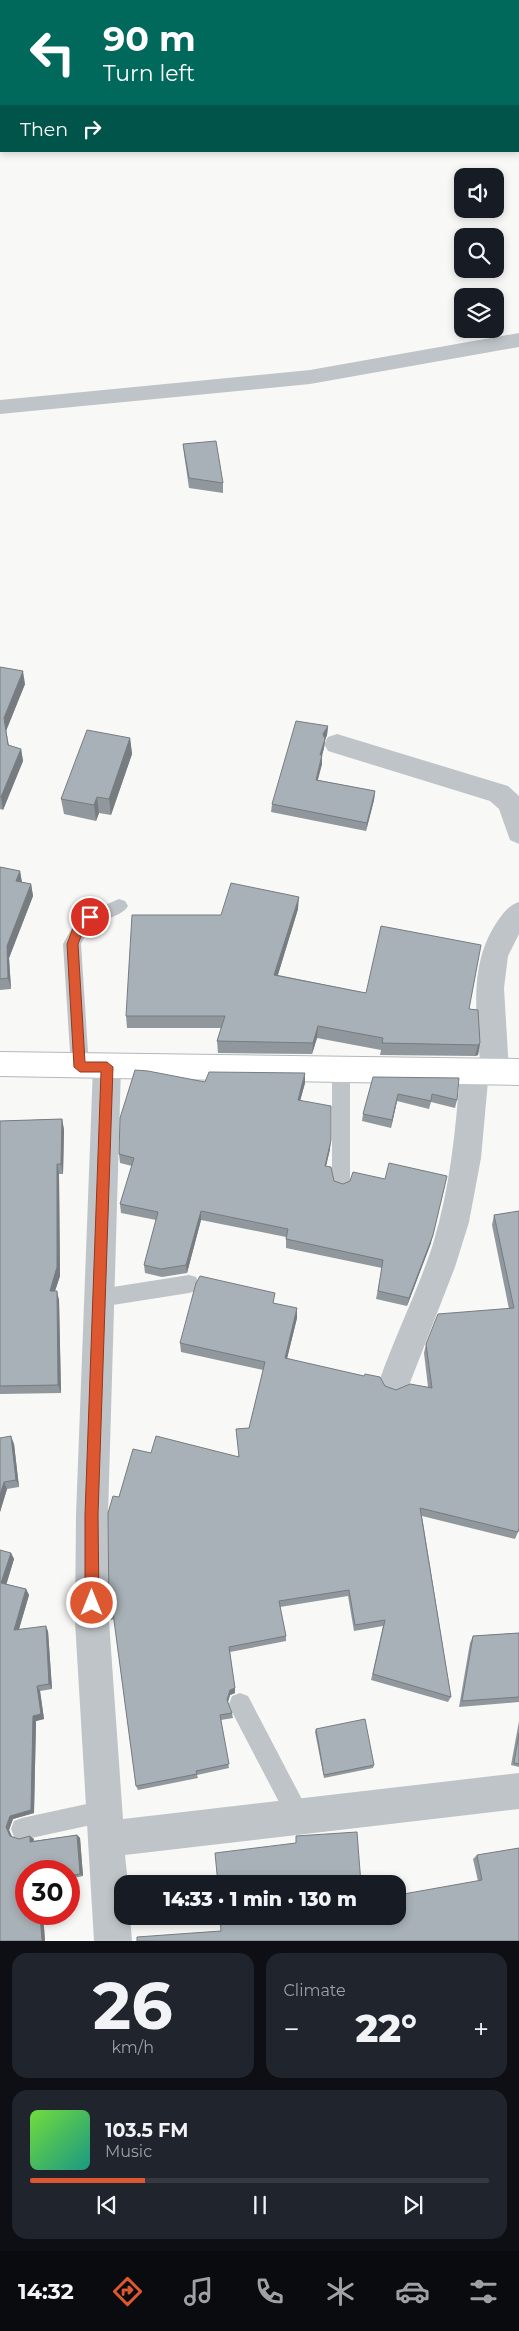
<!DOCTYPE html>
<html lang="en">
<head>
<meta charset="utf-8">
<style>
	body { margin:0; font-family:Montserrat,sans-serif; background:#20242c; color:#f1f3f6; height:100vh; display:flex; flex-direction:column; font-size:19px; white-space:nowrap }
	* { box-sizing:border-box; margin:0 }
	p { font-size:16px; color:#9ea1a6 }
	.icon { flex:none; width:28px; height:28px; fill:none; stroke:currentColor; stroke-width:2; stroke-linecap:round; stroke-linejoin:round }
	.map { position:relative; height:1941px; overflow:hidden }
	.details { display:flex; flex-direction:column; gap:12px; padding:12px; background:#0d0f14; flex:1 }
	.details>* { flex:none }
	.hud { position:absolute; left:0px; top:0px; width:520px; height:152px; box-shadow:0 2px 8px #0003; background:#00695c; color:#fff; overflow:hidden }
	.fabs { position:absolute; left:454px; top:168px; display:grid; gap:10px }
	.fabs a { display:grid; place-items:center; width:50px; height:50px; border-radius:10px; background:#171b24; box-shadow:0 2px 8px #0003; font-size:25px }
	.speed { position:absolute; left:15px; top:1860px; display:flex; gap:10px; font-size:25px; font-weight:700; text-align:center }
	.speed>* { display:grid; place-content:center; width:65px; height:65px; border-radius:50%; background:#171b24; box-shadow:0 2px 8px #0003; line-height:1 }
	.speed .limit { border:8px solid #d22; background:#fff; color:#111 }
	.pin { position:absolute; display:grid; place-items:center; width:42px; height:42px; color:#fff; margin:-21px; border:2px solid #fff; border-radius:50%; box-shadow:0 1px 5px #0007 }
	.me { position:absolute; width:55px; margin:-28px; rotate:0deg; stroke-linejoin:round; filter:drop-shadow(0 0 4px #0008) }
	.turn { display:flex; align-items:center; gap:18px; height:105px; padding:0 20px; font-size:22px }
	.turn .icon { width:65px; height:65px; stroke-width:2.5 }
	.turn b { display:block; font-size:35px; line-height:42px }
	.then { display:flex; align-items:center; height:48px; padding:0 20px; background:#0003; gap:10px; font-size:19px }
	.big { font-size:38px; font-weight:800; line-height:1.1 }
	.details .card { flex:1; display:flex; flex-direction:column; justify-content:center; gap:8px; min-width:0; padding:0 18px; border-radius:15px; background:#20242c }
	.details .dial { align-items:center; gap:0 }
	.dial b { font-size:65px; line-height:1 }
	.song { display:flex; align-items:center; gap:15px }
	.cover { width:60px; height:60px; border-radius:8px; background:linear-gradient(135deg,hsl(100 70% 55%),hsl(170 70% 35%)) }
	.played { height:5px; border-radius:2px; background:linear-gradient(90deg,#dd5731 25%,#363941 25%) }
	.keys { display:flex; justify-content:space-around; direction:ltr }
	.heat { display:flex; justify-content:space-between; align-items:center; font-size:28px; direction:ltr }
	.details .tiles { flex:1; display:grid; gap:12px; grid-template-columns:1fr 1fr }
	.card:last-child { grid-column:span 2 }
	.trip { position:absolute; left:114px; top:1875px; width:292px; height:50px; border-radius:15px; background:#171b24; box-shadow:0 2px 8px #0003; font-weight:800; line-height:50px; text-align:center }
	.tabs { display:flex; height:80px; justify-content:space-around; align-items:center; background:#090b0e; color:#9ea1a6 }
	.tabs .icon { width:35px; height:35px }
	.tabs .current { color:#dd5731 }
	.tabs b { font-size:22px; color:#f1f3f6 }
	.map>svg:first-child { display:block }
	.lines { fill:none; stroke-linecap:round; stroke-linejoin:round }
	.secondary-casing { stroke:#b2b8bc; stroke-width:2 }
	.service { fill:#bfc4c8; fill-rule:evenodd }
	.minor { fill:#bfc4c8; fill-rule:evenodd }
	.secondary { fill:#fff; fill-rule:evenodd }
	.wall { fill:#90989d }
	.shaded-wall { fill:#767c80 }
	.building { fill:#a8b1b7; stroke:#767c80 }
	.route { fill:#dd5731; stroke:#903920 }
</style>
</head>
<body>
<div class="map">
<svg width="519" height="1941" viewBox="0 0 519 1941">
	<rect width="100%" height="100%" fill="#f8f8f6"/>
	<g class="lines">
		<defs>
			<path id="secondary" d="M0,1052L519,1059V1085L0,1076Z"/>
		</defs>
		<use href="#secondary" class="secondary-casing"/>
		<path class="service" d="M119,899L125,901L128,906C121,919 93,917 81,944L89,1067L86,1073L80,1075L74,1073L71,1067L63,944L74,924L84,914Z
			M341,1061L347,1063L350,1069V1182L348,1188L341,1191L334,1188L332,1182V1069L335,1063Z
			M189,1275L196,1277L199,1284L196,1291L189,1293L100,1307L93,1305L90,1298L93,1291L100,1289Z
			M240,1693L248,1696L307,1809L310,1817L307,1825L299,1828L291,1825L232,1712L229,1704L232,1696Z
			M105,1800L113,1803L116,1811L113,1819L105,1822L22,1840L14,1837L11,1829L14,1821L22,1818Z"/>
		<path class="minor" d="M519,333V347L310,384L0,414V400L310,370Z
			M337,734L508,786L519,796V844L510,840L499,809L490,801L328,751L324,744L328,737Z
			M519,902V934L508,956L504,988L509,1071L505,1080L495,1084L488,1081L481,1158L469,1222L455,1267L406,1393L395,1397L384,1393L379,1382C395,1335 418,1291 433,1244C450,1188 456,1129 460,1071L464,1062L474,1058L480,1061C476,1014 469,963 497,922C504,912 508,906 519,902Z
			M107,1055L117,1058L121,1067L108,1515L109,1621L123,1819L519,1773V1809L125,1855L128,1884H122V1916H130L132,1941H94L75,1621L76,1515L93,1067L97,1058Z"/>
		<use href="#secondary" class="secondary"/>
	</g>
	<path class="wall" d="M183,444L223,483V493L189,488L184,454Z
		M0,667L25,684L6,731L9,746L21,749L23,761L3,810L0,809Z
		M328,726L327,735L325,740L324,748L322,755V764L318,780L375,791L374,800L366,831L271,812L272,804Z
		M130,738L132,754L111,815L99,813L96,821L64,814L61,799Z
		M0,867L20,871L22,882L31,884L33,896L9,958L11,989L0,990Z
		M298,909L278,975L366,993L469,1009L480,1043L478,1055L475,1056L380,1055L381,1050L317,1038L312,1054L218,1053L217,1041L221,1028H127L126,1016L221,915Z
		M373,1077L457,1100L455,1108L431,1102L429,1109L397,1101L391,1128L362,1121L363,1114Z
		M205,1082L305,1083L300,1100L330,1149L326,1166L334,1181L431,1243L407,1306L376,1299L382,1268L286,1248V1237L201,1220L187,1273L162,1277L145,1273L144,1265L156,1220L121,1213L120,1204L132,1166L120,1163L119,1154Z
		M62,1119L64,1130L63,1174H59L60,1276L55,1291L59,1300L61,1393L0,1394V1121Z
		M519,1211L518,1532L515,1539L422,1516L451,1697L448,1702L371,1680L383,1626L354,1631L348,1596L280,1607L286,1636V1641L230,1652L235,1693L230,1695L228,1702L232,1713L233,1718L221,1720L229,1768L197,1775L198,1778L138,1790L136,1786L114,1619L111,1620L109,1614L119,1497L151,1453L238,1457L249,1428L263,1370L181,1352L180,1343L275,1303L297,1318L287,1358L385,1386L396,1390L428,1387L424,1353L426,1344L509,1309L492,1225L494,1215Z
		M0,1438L14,1444L19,1487L7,1489L0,1512Z
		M0,1550L11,1553L14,1559L6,1584L26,1589L29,1595L19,1629L48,1631L52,1689L40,1691L44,1719L36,1721L34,1813L13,1819L9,1830L12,1837L19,1839H34L33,1841L77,1835L80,1838L83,1876L69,1879V1871H26L43,1914L45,1941H0Z
		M519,1633V1702L459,1707L470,1643L473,1636Z
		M519,1721V1767L511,1765Z
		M316,1729L374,1765L373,1768L324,1778L315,1732Z
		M477,1855L519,1941L221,1931L398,1916L478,1881L473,1859Z"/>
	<path class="shaded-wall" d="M23,671L25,684L6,731L11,758L4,718Z
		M328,726L327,735L325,740L324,748L320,763L323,734Z
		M130,738L132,754L111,815L109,799Z
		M21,749L23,761L3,810L1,797Z
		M322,755V764L315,788L316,780Z
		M375,791L374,800L366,831L367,823Z
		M97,797L99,813L96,821L94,805Z
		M20,871L22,884L16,881Z
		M31,884L33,896L9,958L11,989L8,978L7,946Z
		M299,897L298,909L274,987V975Z
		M318,1026L317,1038L312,1054L313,1043Z
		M480,1043L478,1055L475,1056L478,1045Z
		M305,1073V1083L298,1109V1100Z
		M398,1094L397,1101L391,1128L392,1120Z
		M62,1119L64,1130L63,1174L61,1164Z
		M331,1140L330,1149L324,1175L325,1166Z
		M57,1164L59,1174L60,1276L52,1300L50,1291Z
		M445,1185L431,1243L407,1306L409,1298Z
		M201,1211V1220L187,1273L186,1265Z
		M57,1291L59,1300L61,1393L58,1385Z
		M297,1308V1318L285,1367V1358Z
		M11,1436L14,1444L19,1487L16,1480Z
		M4,1482L7,1489L0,1512V1495Z
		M11,1553L14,1559L5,1589L1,1583Z
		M26,1589L29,1595L17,1636L14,1630Z
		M46,1626L48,1631L52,1689L49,1684Z
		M37,1686L40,1691L44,1719L36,1721L34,1813L13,1819L9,1830L13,1839L10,1836L6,1827L33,1716Z
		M235,1688V1693L230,1695L227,1705V1700L230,1690Z
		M77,1835L80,1838L83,1876L80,1874Z
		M30,1836L34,1839L33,1845L30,1842Z
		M40,1914H43L45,1941H42Z"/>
	<path class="building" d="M216,441L223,483L189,478L183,444Z
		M0,667L23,671L4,718L8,745L21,749L1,797H0Z
		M296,721L328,726L323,734L325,739L320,755H322L316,780L375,791L367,823L272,804Z
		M87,730L130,738L109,799L97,797L94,805L61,799Z
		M0,867L20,871L16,881L31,884L7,946L8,978L0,979Z
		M231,883L299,897L274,975L366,993L381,926L481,945L469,1009L478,1010L480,1043L478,1045L382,1043L383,1038L318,1026L313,1043L217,1041L225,1016H126L132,915H221Z
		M135,1070L148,1071L205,1082L209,1072L305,1073L298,1100L331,1106V1140L325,1166L331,1167L334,1181L343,1184L350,1181L353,1172L385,1179L389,1163L447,1176L433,1235L409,1298L378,1291L383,1260L286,1239L288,1229L201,1211L186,1265L161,1269L144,1265L158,1212L120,1204L134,1158L119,1154L120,1118Z
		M373,1077L459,1078L457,1100L432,1094L431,1101L398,1094L392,1120L363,1114Z
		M62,1119L61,1164H57V1267L50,1291H57L58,1385L0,1386V1121Z
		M519,1211V1527L518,1532L420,1508L451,1697L373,1674L385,1620L355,1625L349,1590L279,1601L286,1636L229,1647L235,1688L230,1690L227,1700L232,1713L220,1715L229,1764L196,1771L197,1774L136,1786L113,1613L109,1614L108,1513L113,1496L119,1497L133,1449L151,1453L156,1436L239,1457L236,1429L249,1428L265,1362L180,1343L196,1283L200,1276L275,1293L273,1303L297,1308L285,1358L364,1376L365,1374L380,1377L385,1386L396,1390L410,1384L432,1388L426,1344L438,1314L514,1308L494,1215Z
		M11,1436L16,1480L4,1482L0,1495V1438Z
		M0,1550L11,1553L1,1583L26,1589L14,1630L46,1626L49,1684L37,1686L41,1714L33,1716L31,1810L10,1816L6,1827L10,1836L19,1839L30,1836V1842L77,1835L80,1874L69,1876V1871H26V1914H40L42,1941H0Z
		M519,1633V1697L462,1701L473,1636Z
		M365,1719L374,1765L324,1775L316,1729Z
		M519,1733V1764L514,1763Z
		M357,1832L361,1884H218L215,1853L296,1843V1836Z
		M519,1848V1941H137V1937L221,1931L220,1916H398V1895L482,1880L477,1855Z"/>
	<path class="route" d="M90,913L96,917L82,934L78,944L85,1062H107L113,1067L98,1515L99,1603L97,1608L92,1610L87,1608L85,1603V1515L101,1072H80L74,1067L67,944L73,928Z"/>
</svg>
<div class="fabs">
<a><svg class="icon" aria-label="sound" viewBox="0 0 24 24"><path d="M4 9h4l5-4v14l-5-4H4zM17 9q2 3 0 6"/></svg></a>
<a><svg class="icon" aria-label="search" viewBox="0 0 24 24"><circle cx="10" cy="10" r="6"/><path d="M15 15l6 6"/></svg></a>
<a><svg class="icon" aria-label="layers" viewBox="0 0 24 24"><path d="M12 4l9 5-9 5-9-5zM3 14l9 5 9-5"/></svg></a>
</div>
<div class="speed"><div class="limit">30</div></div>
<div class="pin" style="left:90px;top:917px;background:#d93025"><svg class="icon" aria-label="arrive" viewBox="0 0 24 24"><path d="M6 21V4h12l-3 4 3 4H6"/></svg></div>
<svg class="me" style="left:92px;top:1603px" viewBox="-20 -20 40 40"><circle r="17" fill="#dd5731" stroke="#fff" stroke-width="3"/><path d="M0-11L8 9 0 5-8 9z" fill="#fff"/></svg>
<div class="trip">14:33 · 1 min · 130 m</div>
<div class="hud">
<div class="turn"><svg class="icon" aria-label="left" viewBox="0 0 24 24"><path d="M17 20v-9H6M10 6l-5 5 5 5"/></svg><div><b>90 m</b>Turn left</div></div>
<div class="then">Then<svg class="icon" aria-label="right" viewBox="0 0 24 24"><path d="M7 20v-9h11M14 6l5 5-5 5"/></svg></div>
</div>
</div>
<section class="details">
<div class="tiles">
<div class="card dial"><b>26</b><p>km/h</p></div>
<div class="card"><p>Climate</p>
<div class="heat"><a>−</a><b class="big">22°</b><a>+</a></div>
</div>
<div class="card">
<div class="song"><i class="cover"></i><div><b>103.5 FM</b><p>Music</p></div></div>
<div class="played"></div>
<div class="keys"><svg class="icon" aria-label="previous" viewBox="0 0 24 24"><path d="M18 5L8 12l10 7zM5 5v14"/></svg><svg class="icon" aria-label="pause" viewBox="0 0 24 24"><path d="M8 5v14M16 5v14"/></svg><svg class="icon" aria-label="next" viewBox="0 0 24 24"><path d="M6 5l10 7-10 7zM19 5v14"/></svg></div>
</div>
</div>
</section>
<nav class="tabs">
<b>14:32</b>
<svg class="icon current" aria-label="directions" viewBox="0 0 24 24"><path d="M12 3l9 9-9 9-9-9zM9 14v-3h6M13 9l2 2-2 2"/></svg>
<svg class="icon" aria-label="music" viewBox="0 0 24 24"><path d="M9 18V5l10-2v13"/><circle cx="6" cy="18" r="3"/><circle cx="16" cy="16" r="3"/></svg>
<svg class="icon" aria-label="phone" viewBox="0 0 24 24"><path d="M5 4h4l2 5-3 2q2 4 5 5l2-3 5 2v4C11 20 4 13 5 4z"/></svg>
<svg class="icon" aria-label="climate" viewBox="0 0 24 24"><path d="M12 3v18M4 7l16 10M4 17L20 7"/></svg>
<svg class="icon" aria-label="car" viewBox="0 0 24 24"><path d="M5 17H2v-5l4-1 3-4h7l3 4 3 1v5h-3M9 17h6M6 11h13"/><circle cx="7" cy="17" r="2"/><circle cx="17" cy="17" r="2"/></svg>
<svg class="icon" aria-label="filters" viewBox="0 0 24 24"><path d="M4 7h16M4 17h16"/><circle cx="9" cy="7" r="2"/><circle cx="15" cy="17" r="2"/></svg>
</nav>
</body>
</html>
